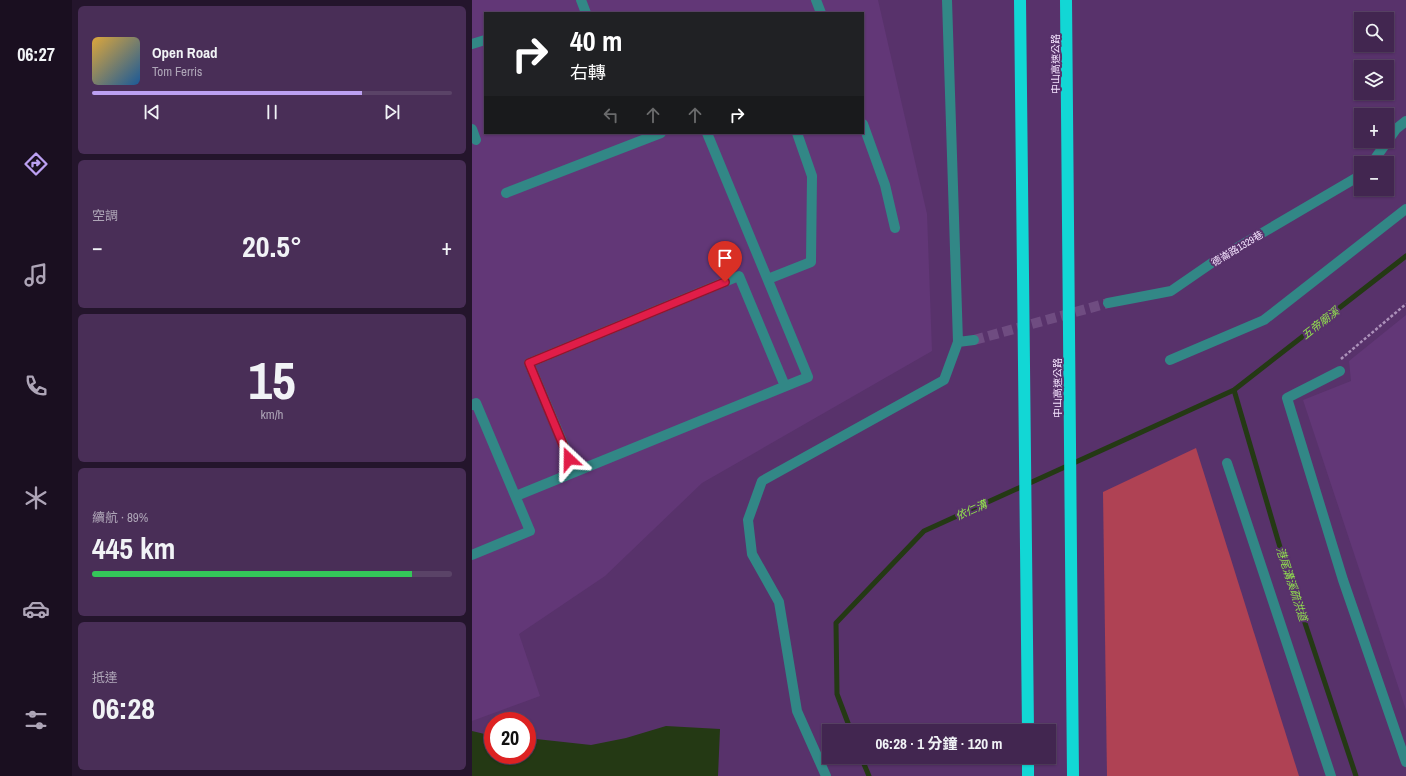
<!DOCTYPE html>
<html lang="zh-TW">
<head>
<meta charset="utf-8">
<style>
	body { margin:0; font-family:"Archivo Narrow","Noto Sans TC",sans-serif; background:#492e57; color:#f1f3f6; height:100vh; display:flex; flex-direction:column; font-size:15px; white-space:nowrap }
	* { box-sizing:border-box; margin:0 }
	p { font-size:13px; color:#aea5b7 }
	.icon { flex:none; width:22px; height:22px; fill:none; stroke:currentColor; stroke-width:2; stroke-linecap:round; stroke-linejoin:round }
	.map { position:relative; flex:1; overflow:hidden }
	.panel { display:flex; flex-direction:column; gap:6px; padding:6px; background:#24152c; width:400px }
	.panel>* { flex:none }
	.banner { position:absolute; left:12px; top:12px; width:380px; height:122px; border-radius:0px; box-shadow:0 1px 3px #0004,0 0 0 1px #5a4367; background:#202124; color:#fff; overflow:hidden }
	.tools { position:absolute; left:882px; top:12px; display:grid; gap:8px }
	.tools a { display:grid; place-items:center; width:40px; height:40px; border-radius:0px; background:#422650; box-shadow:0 1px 3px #0004,0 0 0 1px #5a4367; font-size:20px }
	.speed { position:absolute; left:12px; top:712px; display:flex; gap:8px; font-size:20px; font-weight:700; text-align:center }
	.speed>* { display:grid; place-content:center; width:52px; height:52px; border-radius:50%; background:#422650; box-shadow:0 1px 3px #0004,0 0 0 1px #5a4367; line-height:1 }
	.speed .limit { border:6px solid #d22; background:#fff; color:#111 }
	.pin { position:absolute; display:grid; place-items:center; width:34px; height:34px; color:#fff; margin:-41px -17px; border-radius:50% 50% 50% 0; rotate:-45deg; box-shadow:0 0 4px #0007 }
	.pin .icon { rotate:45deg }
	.me { position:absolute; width:44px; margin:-22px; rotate:337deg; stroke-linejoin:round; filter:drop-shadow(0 0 3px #0008) }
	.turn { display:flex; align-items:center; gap:14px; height:84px; padding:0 20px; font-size:18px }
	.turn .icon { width:52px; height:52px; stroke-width:2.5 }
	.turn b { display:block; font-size:28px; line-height:34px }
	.lanes { display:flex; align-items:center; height:38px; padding:0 20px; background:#0003; justify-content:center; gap:20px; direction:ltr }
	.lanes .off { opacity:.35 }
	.big { font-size:30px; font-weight:700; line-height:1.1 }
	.panel .card { flex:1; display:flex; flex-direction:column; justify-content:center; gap:6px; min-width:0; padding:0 14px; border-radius:6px; background:#492e57 }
	.panel .dial { align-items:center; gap:0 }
	.dial b { font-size:52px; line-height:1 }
	.song { display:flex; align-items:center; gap:12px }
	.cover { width:48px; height:48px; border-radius:6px; background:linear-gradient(135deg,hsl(40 70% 55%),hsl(210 70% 35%)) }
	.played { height:4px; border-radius:2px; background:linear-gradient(90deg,#bca0f2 75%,#5a4367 75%) }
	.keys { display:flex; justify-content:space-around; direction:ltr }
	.heat { display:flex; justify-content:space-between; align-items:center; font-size:22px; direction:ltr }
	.charge { height:6px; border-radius:3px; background:linear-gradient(90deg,#34c759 89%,#5a4367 0) }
	.trip { position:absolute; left:350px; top:724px; width:234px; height:40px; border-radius:0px; background:#422650; box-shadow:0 1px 3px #0004,0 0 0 1px #5a4367; font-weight:700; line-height:40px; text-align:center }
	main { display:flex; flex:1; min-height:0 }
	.tab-bar { display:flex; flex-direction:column; width:72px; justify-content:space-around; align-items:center; background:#1a0f20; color:#aea5b7 }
	.tab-bar .icon { width:28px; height:28px }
	.tab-bar .current { color:#bca0f2 }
	.tab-bar b { font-size:18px; color:#f1f3f6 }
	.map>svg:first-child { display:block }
	.built { fill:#623777; fill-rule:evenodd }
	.green { fill:#af4254 }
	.water { fill:#243914 }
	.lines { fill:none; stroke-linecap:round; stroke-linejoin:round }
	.stream { stroke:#243914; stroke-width:5 }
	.minor-tunnel { stroke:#6f4c81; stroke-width:10; stroke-dasharray:10 5; stroke-linecap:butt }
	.path { stroke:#ac91ba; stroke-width:2.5; stroke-dasharray:3 2; stroke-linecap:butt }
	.minor { stroke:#328786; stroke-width:10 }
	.highway { stroke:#12d7d5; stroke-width:12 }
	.route-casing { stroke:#92132f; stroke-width:10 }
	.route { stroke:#e11d48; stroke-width:7 }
	.labels { text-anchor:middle; stroke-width:4; stroke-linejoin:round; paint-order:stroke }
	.street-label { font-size:10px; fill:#f3e1fd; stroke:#58326b }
	.water-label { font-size:11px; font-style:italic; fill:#91e04f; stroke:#58326b }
</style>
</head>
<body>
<main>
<nav class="tab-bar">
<b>06:27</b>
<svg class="icon current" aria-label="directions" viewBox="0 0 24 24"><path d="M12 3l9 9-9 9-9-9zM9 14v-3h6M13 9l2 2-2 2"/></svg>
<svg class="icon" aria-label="music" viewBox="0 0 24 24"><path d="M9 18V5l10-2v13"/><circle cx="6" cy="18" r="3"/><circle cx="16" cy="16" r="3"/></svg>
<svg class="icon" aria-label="phone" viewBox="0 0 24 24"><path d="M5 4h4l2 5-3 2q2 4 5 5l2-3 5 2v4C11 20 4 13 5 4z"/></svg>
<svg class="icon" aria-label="climate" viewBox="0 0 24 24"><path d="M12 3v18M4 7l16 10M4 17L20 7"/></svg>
<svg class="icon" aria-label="car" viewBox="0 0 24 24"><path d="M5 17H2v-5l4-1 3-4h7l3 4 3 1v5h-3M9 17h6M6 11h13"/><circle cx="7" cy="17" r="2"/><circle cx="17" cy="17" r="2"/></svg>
<svg class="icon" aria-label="filters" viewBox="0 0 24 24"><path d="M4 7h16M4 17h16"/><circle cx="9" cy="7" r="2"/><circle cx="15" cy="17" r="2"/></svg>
</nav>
<section class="panel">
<div class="card">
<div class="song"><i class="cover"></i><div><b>Open Road</b><p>Tom Ferris</p></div></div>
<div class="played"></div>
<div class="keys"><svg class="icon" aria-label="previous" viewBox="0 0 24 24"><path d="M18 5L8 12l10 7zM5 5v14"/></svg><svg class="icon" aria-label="pause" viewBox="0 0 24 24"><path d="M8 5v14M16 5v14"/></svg><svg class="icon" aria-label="next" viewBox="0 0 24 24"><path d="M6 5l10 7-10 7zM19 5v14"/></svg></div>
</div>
<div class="card"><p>空調</p>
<div class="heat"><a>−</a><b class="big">20.5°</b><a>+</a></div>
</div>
<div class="card dial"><b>15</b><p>km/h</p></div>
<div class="card"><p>續航 · 89%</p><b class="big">445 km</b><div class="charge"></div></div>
<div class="card"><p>抵達</p><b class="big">06:28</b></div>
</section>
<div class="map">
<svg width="934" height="776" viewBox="0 0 934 776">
	<rect width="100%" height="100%" fill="#58326b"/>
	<path class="built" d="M0,0H406L455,214L460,351L230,483L133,576L47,634L68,696L0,721ZM13,13H391V133H13Z
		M934,315V710L831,400L879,381L877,361Z"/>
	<path class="green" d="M724,448L827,776H635L631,492Z"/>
	<path class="water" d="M194,726L248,729L246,776H0V731L21,736V755H55V738L119,745L154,738Z"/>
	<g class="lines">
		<path class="stream" d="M762,390L810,554L884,776
			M379,731L365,694L364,623L452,531L762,390L934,256
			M389,757L397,776"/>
		<path class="minor-tunnel" d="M502,340L636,303"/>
		<path class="path" d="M869,359L934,304"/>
		<path class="minor" d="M109,0L114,13
			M344,0L349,13
			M475,0L486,342L502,340
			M0,44L13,40
			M391,124L413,185L423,228
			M0,129L4,140
			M900,163L924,129L934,121
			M34,193L189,133
			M296,279L339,262L340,176L325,133
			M636,303L699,291L744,260L889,175
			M698,360L792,320L934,209
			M868,371L815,398L871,580L934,762
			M0,405L4,403L58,531L0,555
			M755,463L859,776
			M103,472L57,363L267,276L313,386
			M44,496L336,377L235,133
			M354,776L325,711L307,602L280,554L276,520L290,481L472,380L486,342"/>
		<path class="highway" d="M548,0L556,731
			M594,0L601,776
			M556,757V776"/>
	</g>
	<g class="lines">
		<defs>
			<path id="route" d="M97,459L57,363L253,282"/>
		</defs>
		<use href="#route" class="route-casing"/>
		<use href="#route" class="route"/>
	</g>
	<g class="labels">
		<g class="street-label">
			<text transform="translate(583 64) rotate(-90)" y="4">中山高速公路</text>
			<text transform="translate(765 248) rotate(-31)" y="4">德崙路1329巷</text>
			<text transform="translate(585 388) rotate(-90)" y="4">中山高速公路</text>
		</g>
		<g class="water-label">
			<text transform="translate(848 323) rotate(-38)" y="4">五帝廟溪</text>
			<text transform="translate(499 510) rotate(-24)" y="4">依仁溝</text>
			<text transform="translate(820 584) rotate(72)" y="4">港尾溝溪疏洪道</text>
		</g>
	</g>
</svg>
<div class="tools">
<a><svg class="icon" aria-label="search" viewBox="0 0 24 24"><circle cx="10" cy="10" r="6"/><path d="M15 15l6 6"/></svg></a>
<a><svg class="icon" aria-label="layers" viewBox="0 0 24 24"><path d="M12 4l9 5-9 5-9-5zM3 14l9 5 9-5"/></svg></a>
<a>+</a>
<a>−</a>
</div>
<div class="speed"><div class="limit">20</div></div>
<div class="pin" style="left:253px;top:282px;background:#d93025"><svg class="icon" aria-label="arrive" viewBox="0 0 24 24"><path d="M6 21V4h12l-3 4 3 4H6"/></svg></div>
<svg class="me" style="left:97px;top:459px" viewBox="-20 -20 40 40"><path d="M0-17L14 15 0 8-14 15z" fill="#e11d48" stroke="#fff" stroke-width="4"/></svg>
<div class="trip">06:28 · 1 分鐘 · 120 m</div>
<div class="banner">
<div class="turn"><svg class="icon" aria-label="right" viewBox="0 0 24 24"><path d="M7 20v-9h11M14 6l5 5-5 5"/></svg><div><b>40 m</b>右轉</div></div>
<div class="lanes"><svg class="icon off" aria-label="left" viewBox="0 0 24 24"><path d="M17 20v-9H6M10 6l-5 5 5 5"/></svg><svg class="icon off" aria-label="ahead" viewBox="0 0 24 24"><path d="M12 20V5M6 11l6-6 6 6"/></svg><svg class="icon off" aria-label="ahead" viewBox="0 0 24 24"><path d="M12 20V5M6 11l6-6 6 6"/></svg><svg class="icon" aria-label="right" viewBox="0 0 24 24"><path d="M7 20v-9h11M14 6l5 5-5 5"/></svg></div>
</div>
</div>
</main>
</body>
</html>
